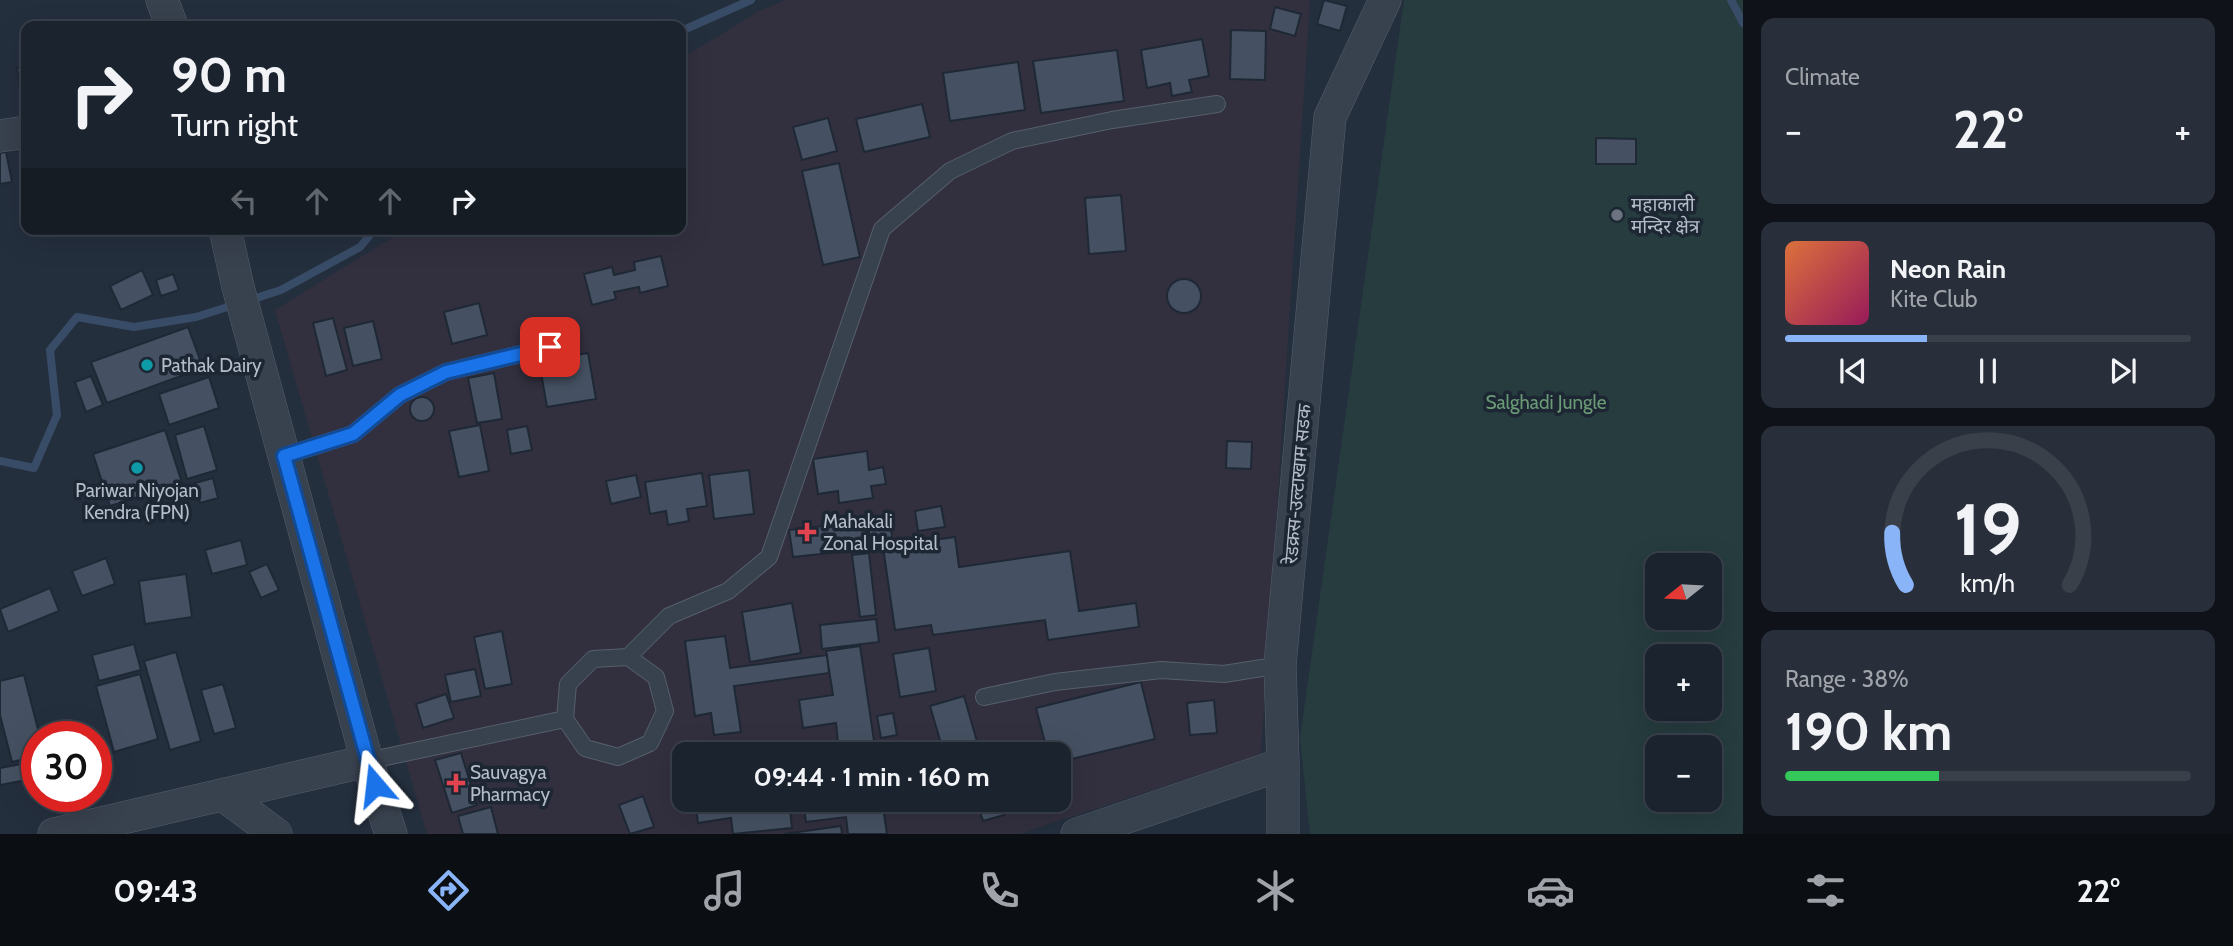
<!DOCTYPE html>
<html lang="en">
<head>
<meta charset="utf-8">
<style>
	body { margin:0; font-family:Cabin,"Noto Sans Devanagari",sans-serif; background:#282f3a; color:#f1f3f6; height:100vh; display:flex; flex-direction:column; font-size:26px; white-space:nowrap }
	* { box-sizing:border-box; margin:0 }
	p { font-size:23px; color:#a0a4aa }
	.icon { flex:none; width:38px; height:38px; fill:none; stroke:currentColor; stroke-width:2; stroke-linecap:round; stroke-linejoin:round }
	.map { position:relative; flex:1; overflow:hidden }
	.details { display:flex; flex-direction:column; gap:18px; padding:18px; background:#0f1319; width:490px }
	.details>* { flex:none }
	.hud { position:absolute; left:21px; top:21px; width:665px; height:214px; border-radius:14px; box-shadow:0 7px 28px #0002,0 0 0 2px #39404a; background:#1b232e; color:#f1f3f6; overflow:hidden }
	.needle { width:46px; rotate:252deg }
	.controls { position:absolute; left:1645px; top:553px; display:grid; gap:14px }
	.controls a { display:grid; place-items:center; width:77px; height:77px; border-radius:14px; background:#1b232e; box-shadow:0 7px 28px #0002,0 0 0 2px #39404a; font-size:35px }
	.speed { position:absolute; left:21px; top:721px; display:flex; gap:14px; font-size:35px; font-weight:700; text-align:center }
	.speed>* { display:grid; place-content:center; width:91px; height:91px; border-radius:50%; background:#1b232e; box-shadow:0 7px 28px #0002,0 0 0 2px #39404a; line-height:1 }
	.speed .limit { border:10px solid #d22; background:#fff; color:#111 }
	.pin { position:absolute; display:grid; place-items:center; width:60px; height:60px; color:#fff; margin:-30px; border-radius:14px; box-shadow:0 4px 10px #0006 }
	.me { position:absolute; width:77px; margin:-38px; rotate:343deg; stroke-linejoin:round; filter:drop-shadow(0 0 5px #0008) }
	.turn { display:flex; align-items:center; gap:24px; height:147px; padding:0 35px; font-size:32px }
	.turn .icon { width:91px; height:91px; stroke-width:2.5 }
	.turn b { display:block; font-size:49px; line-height:60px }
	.lanes { display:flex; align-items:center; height:66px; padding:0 35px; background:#0003; justify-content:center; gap:35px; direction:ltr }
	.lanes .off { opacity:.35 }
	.big { font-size:52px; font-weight:700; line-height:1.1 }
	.details .widget { flex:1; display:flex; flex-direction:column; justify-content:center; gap:10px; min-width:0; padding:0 24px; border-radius:14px; background:#282f3a }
	.details .dial { align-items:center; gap:0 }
	.dial svg { height:182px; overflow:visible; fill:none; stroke:#39404a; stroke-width:7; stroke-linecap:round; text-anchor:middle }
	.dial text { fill:#f1f3f6; stroke:none }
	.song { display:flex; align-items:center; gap:21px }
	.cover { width:84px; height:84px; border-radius:10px; background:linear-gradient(135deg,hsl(20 70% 55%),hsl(330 70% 35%)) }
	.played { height:7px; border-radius:4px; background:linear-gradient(90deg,#8ab4f8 35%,#39404a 35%) }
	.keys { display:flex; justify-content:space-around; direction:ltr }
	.heat { display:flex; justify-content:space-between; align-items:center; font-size:38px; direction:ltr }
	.charge { height:10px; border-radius:5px; background:linear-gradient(90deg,#34c759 38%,#39404a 0) }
	.trip { position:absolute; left:672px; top:742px; width:399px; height:70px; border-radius:14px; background:#1b232e; box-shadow:0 7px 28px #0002,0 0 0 2px #39404a; font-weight:700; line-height:70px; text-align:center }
	.dock { display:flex; height:112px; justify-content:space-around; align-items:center; background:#0b0e12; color:#a0a4aa }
	.dock .icon { width:49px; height:49px }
	.dock .current { color:#8ab4f8 }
	.dock b { font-size:32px; color:#f1f3f6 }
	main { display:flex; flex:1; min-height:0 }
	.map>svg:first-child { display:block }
	.medical { fill:#32303f; fill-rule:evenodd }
	.green { fill:#263c3f; fill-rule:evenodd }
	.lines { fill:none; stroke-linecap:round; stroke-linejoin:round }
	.stream { stroke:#394c67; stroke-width:8 }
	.building { fill:#455162; stroke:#1f2835; stroke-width:2 }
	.lane-casing { stroke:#565f6c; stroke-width:18 }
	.street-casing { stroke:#565f6c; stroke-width:33 }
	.lane { stroke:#38414e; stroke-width:16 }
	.street { stroke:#38414e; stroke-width:32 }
	.route-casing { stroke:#114b97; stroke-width:18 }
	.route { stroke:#1a73e8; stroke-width:12 }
	.worship-dot { fill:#6b7280; stroke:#1d2633; stroke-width:2.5 }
	.culture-dot { fill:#0f9aa8; stroke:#1d2633; stroke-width:2.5 }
	.health-dot { fill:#e0444e; stroke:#1d2633; stroke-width:2.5 }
	.labels { text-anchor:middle; stroke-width:7; stroke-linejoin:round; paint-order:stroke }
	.poi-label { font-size:19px; fill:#b4bcc9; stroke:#1d2633; text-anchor:start }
	.park-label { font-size:19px; fill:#6b9a76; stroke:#1d2633 }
	.street-label { font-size:19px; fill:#b4bcc9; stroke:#1d2633 }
</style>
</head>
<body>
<main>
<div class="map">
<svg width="1743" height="834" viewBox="0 0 1743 834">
	<rect width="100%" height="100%" fill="#242f3e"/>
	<path class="medical" d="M786,0H1310L1261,754L1020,834H427L275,310L406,229H681V59L759,11ZM684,754H1059V800H684Z"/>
	<path class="green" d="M1404,0H1743V834H1310L1300,738ZM1657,565H1710V618H1657ZM1657,656H1710V709H1657ZM1657,747H1710V800H1657Z"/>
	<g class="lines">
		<path class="stream" d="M1731,0L1743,23
			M681,31L751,0
			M250,300L281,290L360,247L375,229
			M0,461L34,468L57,415L50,350L77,317L134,327L196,317L237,304"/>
	</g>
	<path class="building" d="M1324,0L1347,6L1340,31L1317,24Z
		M1275,7L1301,14L1295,36L1270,29Z
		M1231,30L1266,31L1265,80L1230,79Z
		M1202,39L1209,76L1189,80L1192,92L1172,96L1170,83L1147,88L1141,50Z
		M1117,50L1124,101L1041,113L1033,61Z
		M1018,62L1025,110L950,121L943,73Z
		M26,67V99L22,100L17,68Z
		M922,104L930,137L864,152L856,119Z
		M828,118L837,151L802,160L793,127Z
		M1596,138L1636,139V164H1596Z
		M6,152L12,182L0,184V153Z
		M839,163L860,257L823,265L802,171Z
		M1121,195L1126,251L1089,254L1085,198Z
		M661,256L668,286L640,293L639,287L614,292L616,299L592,305L584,274L612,267L614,275L635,270L634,262Z
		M142,270L153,295L121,310L110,286Z
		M173,274L179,290L161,296L156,280Z
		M1167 296a17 17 0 1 1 34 0a17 17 0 1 1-34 0Z
		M479,303L487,335L452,344L444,312Z
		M333,318L347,370L326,376L313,323Z
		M373,321L382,359L353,366L344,328Z
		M188,327L203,368L107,403L91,362Z
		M588,353L596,399L547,407L539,361Z
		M494,373L502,419L477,423L468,378Z
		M91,376L103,405L86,412L75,382Z
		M209,377L219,408L169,425L159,394Z
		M410 409a12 12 0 1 1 24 0a12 12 0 1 1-24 0Z
		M480,425L489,471L459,477L449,431Z
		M204,426L217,470L187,479L175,435Z
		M527,426L532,450L511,454L507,430Z
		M165,430L182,483L110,506L93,454Z
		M1227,441L1252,442L1251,469L1226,468Z
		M867,451L869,470L883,467L886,484L871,486L873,498L839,503L838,491L818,494L813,459Z
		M749,470L754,514L714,519L709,475Z
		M702,473L707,506L687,509L689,521L668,525L666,511L650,514L645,482Z
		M636,475L641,497L611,504L606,481Z
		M213,478L218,498L200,503L195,483Z
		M941,506L945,527L918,531L915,511Z
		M865,521L868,549L793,557L789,530Z
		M891,524L892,540L871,543L868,527Z
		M955,537L959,567L1070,551L1079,611L1136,603L1139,627L1048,640L1045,620L933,635L931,625L895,630L883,547Z
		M241,540L247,565L212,574L205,550Z
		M869,553L876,615L860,617L852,555Z
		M106,558L115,584L82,596L72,571Z
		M267,564L279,590L261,598L249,572Z
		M186,574L192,617L145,624L139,581Z
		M50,588L59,611L8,632L0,609Z
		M792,603L801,653L750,662L742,612Z
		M876,619L879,642L822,649L820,625Z
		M502,631L512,684L485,689L474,637Z
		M725,636L730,668L827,655L829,673L734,686L741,732L714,735L711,713L695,716L685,641Z
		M134,644L141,670L99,681L92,655Z
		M860,646L876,754H797L796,749L838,743L836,723L803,728L799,700L833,695L826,651Z
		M929,648L936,691L900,697L893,654Z
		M176,652L201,741L170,750L144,661Z
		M475,669L481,696L451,702L445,675Z
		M140,674L158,739L114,752L96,686Z
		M24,675L40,737H37V756L12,762L0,715V681Z
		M1141,682L1155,739L1059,762V754H1048L1036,708Z
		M223,684L236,728L214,734L201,690Z
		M446,694L454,718L423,728L416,704Z
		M964,696L980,752L971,754H944L930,706Z
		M1214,700L1217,733L1190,735L1187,703Z
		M893,713L897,735L881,738L877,716Z
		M461,753L477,805L452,813L435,760Z
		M37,761V778L0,785V768Z
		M643,796L654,827L630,834L619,805Z
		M752,800H789L792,828L733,834L731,818L698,823L696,807Z
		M803,800H882L887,834H848L846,817L806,822Z
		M912,800H953L916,812Z
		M1012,800H1030L1032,805L1015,810Z
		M1001,801L1004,815L983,821L979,808Z
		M491,807L498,834H463L458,816Z
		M841,826L842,834H784Z"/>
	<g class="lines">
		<defs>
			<path id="lane" d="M284,456L353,434L400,395L446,372L550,347
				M628,657L669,616L728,591L769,557L882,229L950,171L1012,141L1112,120L1217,104
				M628,657L656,677L665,711L650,743L618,757L585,748L565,719L568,684L593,659Z
				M984,697L1055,682L1161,670L1224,674L1280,665
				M367,761L565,719"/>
			<path id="street" d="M162,0L172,26
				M0,136L26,132
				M225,229L238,287L367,761L391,834
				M1283,764V834
				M223,795L276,834
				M54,834L367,761
				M1077,834L1283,764L1280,665L1330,117L1385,0"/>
		</defs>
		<use href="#lane" class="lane-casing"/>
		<use href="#street" class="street-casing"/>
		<use href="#lane" class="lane"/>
		<use href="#street" class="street"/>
	</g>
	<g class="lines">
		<defs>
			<path id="route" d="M375,785L284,456L353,434L400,395L446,372L550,347"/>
		</defs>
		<use href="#route" class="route-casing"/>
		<use href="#route" class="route"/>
	</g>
	<circle class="worship-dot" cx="1617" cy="215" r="7"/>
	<g class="culture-dot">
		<circle cx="147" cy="365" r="7"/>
		<circle cx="137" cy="468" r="7"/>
	</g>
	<g class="health-dot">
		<path d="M803.5 521.5h7v7h7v7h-7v7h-7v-7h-7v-7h7z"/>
		<path d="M452.5 772.5h7v7h7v7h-7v7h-7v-7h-7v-7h7z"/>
	</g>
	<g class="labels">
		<g class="poi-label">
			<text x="1631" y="211">महाकाली<tspan x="1631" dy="22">मन्दिर क्षेत्र</tspan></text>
			<text x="161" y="372">Pathak Dairy</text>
			<text x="137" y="497" text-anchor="middle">Pariwar Niyojan<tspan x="137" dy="22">Kendra (FPN)</tspan></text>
			<text x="823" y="528">Mahakali<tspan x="823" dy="22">Zonal Hospital</tspan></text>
			<text x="470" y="779">Sauvagya<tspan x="470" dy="22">Pharmacy</tspan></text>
		</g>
		<g class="park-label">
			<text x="1546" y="409">Salghadi Jungle</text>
		</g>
		<g class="street-label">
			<text transform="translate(1297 484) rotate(-85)" y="7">रेडक्रस-उल्टाखाम सडक</text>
		</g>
	</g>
</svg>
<div class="controls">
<a><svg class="needle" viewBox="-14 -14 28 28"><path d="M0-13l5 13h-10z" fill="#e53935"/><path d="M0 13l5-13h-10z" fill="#a0a4aa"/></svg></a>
<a>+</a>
<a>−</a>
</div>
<div class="speed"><div class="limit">30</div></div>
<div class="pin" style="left:550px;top:347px;background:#d93025"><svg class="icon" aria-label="arrive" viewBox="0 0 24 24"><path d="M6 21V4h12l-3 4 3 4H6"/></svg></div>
<svg class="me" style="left:375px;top:785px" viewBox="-20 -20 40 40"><path d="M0-17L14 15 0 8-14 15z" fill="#1a73e8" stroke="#fff" stroke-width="4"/></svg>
<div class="trip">09:44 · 1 min · 160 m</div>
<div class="hud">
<div class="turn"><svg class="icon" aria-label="right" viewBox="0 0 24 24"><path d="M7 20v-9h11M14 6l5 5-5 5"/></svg><div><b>90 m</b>Turn right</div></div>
<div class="lanes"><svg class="icon off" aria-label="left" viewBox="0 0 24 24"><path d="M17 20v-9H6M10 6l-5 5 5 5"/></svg><svg class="icon off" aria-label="ahead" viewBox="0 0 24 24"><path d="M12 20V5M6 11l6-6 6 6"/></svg><svg class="icon off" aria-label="ahead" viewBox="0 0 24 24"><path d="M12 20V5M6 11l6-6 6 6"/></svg><svg class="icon" aria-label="right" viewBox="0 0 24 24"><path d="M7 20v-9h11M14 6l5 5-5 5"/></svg></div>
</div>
</div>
<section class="details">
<div class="widget"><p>Climate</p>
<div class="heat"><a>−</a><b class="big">22°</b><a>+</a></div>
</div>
<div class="widget">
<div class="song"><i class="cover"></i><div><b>Neon Rain</b><p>Kite Club</p></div></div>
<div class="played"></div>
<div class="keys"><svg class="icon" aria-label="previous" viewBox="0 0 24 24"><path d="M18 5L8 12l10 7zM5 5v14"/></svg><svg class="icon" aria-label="pause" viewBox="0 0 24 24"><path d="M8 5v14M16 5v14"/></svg><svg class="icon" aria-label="next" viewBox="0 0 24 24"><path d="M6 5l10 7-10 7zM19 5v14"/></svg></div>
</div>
<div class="widget dial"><svg viewBox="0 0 100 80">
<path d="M14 69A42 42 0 1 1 86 69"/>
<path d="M14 69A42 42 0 0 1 8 46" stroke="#8ab4f8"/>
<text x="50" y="56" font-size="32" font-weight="700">19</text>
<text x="50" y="72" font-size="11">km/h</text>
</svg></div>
<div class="widget"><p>Range · 38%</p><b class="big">190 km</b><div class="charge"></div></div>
</section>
</main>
<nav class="dock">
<b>09:43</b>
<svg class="icon current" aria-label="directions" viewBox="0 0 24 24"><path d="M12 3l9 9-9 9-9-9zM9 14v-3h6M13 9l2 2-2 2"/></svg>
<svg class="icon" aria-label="music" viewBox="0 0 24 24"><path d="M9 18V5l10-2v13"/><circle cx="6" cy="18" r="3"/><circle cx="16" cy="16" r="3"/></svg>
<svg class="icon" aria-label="phone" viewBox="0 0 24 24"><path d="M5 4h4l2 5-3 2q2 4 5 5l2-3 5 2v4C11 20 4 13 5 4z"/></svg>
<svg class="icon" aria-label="climate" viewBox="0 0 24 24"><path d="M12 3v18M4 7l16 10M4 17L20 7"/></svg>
<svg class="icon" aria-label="car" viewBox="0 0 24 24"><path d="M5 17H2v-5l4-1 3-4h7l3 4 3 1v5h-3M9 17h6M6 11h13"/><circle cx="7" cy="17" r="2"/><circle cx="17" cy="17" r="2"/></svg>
<svg class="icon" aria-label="filters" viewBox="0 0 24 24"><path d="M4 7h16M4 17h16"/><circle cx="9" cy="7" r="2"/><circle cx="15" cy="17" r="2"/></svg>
<b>22°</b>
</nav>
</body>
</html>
